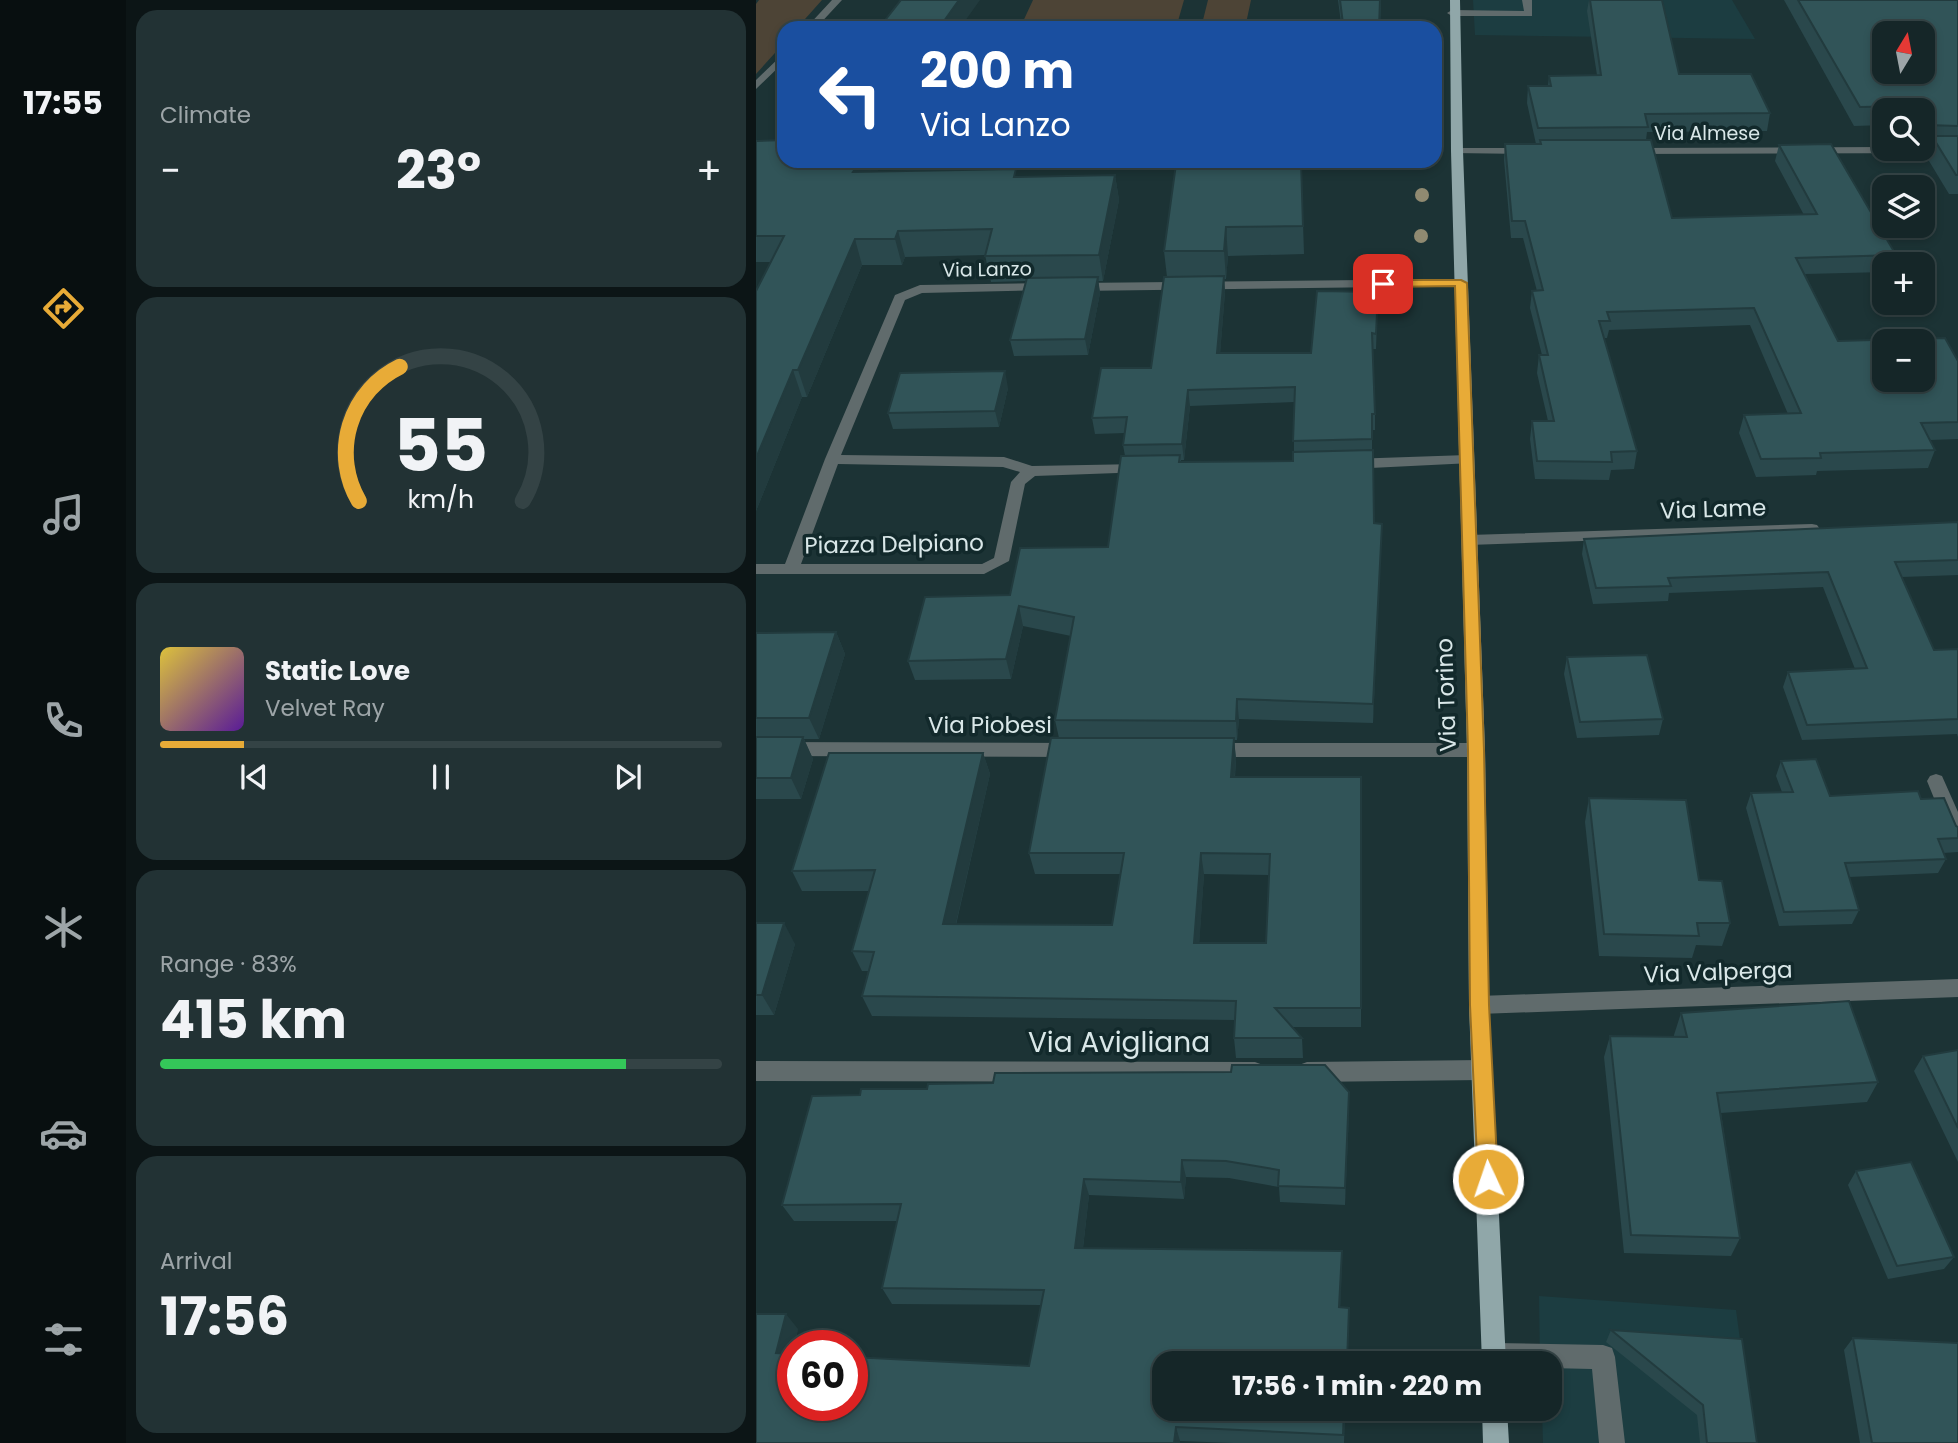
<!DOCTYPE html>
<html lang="en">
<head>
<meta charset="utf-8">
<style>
	body { margin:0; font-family:Poppins,sans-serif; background:#223234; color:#f1f3f6; height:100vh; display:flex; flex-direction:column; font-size:26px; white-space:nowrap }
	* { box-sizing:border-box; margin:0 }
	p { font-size:23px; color:#9da5a8 }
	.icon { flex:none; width:38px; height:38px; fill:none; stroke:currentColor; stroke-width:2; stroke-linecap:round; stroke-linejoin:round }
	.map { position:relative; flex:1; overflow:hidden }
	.drawer { display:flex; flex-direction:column; gap:10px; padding:10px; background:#0c1516; width:630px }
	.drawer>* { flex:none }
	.top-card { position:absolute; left:21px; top:21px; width:665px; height:147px; border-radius:21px; box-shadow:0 4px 10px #0003,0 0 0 2px #344345; background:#1a4fa0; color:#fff; overflow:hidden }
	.needle { width:46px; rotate:10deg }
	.buttons { position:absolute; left:1116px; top:21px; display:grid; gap:14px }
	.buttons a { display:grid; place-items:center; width:63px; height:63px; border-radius:14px; background:#152628; box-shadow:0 4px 10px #0003,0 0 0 2px #344345; font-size:35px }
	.speed { position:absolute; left:21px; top:1330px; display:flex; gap:14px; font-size:35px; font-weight:700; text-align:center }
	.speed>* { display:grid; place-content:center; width:91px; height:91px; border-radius:50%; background:#152628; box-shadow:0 4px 10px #0003,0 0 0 2px #344345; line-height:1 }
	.speed .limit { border:10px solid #d22; background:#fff; color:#111 }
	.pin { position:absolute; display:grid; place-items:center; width:60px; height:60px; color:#fff; margin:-30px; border-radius:14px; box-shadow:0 4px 10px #0006 }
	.me { position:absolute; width:77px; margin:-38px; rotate:357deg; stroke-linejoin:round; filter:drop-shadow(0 0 5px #0008) }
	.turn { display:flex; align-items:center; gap:24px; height:147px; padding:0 28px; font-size:32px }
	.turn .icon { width:91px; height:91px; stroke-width:2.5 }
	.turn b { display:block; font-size:49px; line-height:60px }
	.big { font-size:52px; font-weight:700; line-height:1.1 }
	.drawer .card { flex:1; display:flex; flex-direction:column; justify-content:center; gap:10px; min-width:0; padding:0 24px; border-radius:21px; background:#223234 }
	.drawer .dial { align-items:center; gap:0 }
	.dial svg { height:182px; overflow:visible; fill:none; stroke:#344345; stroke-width:7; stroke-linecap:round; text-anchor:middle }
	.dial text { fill:#f1f3f6; stroke:none }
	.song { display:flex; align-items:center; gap:21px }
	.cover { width:84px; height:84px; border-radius:10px; background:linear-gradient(135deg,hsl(50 70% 55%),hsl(270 70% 35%)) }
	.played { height:7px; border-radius:4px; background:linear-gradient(90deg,#e8ab37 15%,#344345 15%) }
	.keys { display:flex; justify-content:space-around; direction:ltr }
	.heat { display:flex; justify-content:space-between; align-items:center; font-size:38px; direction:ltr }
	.charge { height:10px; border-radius:5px; background:linear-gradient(90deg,#34c759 83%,#344345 0) }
	.trip { position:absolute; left:396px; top:1351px; width:410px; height:70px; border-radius:21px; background:#152628; box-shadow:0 4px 10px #0003,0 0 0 2px #344345; font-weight:700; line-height:70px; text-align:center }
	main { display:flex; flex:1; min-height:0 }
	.tab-bar { display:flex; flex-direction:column; width:126px; justify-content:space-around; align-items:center; background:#080f10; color:#9da5a8 }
	.tab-bar .icon { width:49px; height:49px }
	.tab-bar .selected { color:#e8ab37 }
	.tab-bar b { font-size:32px; color:#f1f3f6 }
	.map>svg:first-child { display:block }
	.built { fill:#1c3d41 }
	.green { fill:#4d4436 }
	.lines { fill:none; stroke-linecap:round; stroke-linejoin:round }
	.lane { fill:#606b6c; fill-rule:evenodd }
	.street { fill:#606b6c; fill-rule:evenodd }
	.primary { fill:#90a7a9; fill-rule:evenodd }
	.tree { fill:#908a71 }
	.wall { fill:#2a484c; fill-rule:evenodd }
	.shaded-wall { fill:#223b3e }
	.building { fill:#315458; stroke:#223b3e; stroke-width:2; fill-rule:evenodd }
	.route { fill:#e8ab37; stroke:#976f24; stroke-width:2 }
	.labels { text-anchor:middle; stroke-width:7; stroke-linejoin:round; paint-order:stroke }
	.far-street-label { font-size:19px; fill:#d9e7e8; stroke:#12292b }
	.street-label { font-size:23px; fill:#d9e7e8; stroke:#12292b }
	.near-street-label { font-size:28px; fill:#d9e7e8; stroke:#12292b }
</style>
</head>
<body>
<main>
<nav class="tab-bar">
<b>17:55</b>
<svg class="icon selected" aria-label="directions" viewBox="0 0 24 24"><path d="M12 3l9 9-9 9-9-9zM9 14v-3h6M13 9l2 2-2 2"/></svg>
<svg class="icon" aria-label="music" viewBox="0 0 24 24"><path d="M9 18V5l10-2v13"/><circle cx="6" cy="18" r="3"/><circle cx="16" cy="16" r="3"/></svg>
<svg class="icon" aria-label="phone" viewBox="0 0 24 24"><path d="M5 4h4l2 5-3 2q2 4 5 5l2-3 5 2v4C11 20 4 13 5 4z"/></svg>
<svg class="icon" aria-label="climate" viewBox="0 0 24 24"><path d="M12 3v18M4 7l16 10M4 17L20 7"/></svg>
<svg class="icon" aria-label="car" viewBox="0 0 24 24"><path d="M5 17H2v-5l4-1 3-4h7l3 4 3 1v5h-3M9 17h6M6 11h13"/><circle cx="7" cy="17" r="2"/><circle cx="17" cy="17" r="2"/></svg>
<svg class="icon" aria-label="filters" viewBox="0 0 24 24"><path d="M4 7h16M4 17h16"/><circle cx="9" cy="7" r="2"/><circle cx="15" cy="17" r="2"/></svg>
</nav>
<section class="drawer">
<div class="card"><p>Climate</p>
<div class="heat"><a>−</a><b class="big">23°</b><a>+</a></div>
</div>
<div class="card dial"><svg viewBox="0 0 100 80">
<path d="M14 69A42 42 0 1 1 86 69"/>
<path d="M14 69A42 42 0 0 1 32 10" stroke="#e8ab37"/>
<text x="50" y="56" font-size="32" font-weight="700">55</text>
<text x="50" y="72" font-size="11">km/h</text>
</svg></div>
<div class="card">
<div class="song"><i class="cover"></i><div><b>Static Love</b><p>Velvet Ray</p></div></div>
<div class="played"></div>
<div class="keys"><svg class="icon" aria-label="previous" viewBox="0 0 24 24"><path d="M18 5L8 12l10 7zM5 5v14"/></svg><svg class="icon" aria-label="pause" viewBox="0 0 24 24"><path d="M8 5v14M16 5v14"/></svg><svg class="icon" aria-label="next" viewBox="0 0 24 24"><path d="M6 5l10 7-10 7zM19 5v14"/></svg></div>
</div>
<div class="card"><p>Range · 83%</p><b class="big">415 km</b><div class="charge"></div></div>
<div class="card"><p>Arrival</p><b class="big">17:56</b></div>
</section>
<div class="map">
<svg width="1202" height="1443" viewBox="0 0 1202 1443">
	<rect width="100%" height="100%" fill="#1c3335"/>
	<path class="built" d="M717,0H976L999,39L719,35Z
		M783,1296L980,1310L998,1443H787L786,1409H793V1363H784Z"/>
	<path class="green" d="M3,0H66L41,28H28V43L0,74V4Z
		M277,0H428L420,28H264Z
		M452,0H495L489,28H445Z"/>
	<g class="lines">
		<path class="lane" d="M766,0H776V16H696L691,13L696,10L768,11Z
			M738,1343L847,1345L856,1348L859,1357L869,1443H843L836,1369L793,1368V1363H729L726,1355L729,1346Z"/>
		<path class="street" d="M76,0H86L60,28H50Z
			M28,53V62L0,89V80Z
			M1129,147H1202V153L876,154L870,151L876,148Z
			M701,148H771L777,151L771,154L697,153V149Z
			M705,279L711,283L709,286L320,291L314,287L320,283Z
			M292,283L298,287L296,290L166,293L149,300L85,455L248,457L276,466L384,464L389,466V472L279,476L269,484L253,561L228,574H0V564H29L69,459L139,295L164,285ZM82,464L247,467L264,472L255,482L238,558L226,564H45Z
			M711,455L718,460L716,463L594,469L587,464L594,459Z
			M1056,524L1061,525L1064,529L1061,533L713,545L705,540L713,535Z
			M0,742L314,743L320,745L323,750L320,755L314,757L0,756Z
			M457,743H720L726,745L729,750L726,755L720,757H457L451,755L448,750L451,745Z
			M1180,774L1186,776L1202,812V842L1195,840L1193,835L1171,781L1174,776Z
			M1202,979V997L723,1014L716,1011L713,1005L716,999L723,996Z
			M726,1060L734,1063L737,1070L734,1077L726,1080L551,1082L543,1079L540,1072L543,1065L551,1062Z
			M0,1061L499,1062L507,1065L510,1072L507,1079L499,1082L0,1081Z"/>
		<path class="primary" d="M694,0H704L707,151L729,750L733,1005L750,1363H726L713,1005L711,750L695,151Z
			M726,1409H751L753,1443H727Z"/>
	</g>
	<g class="tree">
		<circle cx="666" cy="195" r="7"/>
		<circle cx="665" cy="236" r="7"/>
	</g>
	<path class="wall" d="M582,0H625L624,28H504L585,23Z
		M833,0H906L923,74L1014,113L1011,131L891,132L890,140L916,218L1048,215L1019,161L1023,145L1140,255L1137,264H1129V272L1049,274L1082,341L1202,361V439L1174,440L1179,450L1172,468L1061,471L1060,475L1000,477L983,433L988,415L1032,414L994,325L853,330L851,338H848L881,451L878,469L855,470L853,480L779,479L774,439L776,421H792L781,373L783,355H786L774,308L776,291H781L767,238H755L748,160L749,144H780L771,103L772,86H792L793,76L841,75L831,11Z
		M1028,0H1202V194H1193L1170,156L1174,145L1167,144V110H1129V125L1098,126Z
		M0,141L28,161H128L121,171L262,177L359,175L363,200L347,281H342L344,293L332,355L258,356L254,340L270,281L235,282L229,255L149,257L146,265H106L51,397H46L0,511V291L15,262H0Z
		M545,161L548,254L472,256L470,279H468L469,292L464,353H555L622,292L620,349H617L619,414V430H616V450L618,523L625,543L617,723L483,719L481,740H478L480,759L479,777H605V1027H536L546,1038L547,1058H480L478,1038L479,1020L116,1016L106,996L112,971H106L96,951L113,891H46L36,871L227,753L234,774L200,925H356L364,874H279L273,853L303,738L299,720L315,636L267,626L255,679L159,680L152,661L254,595L352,547L369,456L367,445L369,433L339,434L336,418L395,368L411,277L408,251ZM538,402V452L537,461L425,462V460H428L434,406ZM448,874L513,875L510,943H443Z
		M252,388L243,427L137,429L132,413Z
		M1202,522V575L1146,577L1178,650L1202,649V737L1201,734L1046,740L1027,687L1032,672L1099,669L1067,587L913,593L912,601L837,604L826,554L828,539Z
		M80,632L89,654L63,739H48L57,759L45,799H0V633Z
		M811,657L907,719L903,735L821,738L808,674Z
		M1025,761L1074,796L1165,799L1202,827V852L1187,853L1190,859L1182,873L1093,877L1103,910L1096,924L1023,926L990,808L995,793L1026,792L1020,776Z
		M833,798L943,880L974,923L966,946L940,945L936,958L843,956L829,822Z
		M0,923L39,944L18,1015H0Z
		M925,1013L1122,1082L1111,1102L965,1113L984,1238L975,1256L868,1253L848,1057L854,1036L918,1037V1035Z
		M1202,1050V1162L1158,1071L1167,1056Z
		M593,1110L589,1205L524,1202L523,1187L473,1178L430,1177L428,1199L333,1195L327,1248L586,1251L584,1307L593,1308V1323L408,1409H589L588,1443H477L424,1441L0,1443L42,1329L38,1346H37L36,1354L273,1366L285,1305L136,1304L126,1288L141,1221H38L26,1205Z
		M1100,1171L1198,1257L1188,1269L1132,1279L1092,1185Z
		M855,1330L1001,1443H944L941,1415L850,1342Z
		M1097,1338L1202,1443H1104L1088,1350Z"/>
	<path class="shaded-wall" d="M203,0H224L204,28H183Z
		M104,161H128L104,197L97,172Z
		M359,175L363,200L347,281L343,255Z
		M470,227L472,256L470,279L468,251Z
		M142,231L149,257L146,265L139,239Z
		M99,239L106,265L51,397L42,370Z
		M468,276L469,292L463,369L461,353Z
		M342,277L344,293L332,355L329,339Z
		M37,370L46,397L0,511V458Z
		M249,371L252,388L243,427L239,411Z
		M432,390L434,406L428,460L426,444Z
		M626,524L625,543L617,723V704Z
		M263,606L267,626L255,679L250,659Z
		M80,632L89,654L63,739L53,718Z
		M481,699L483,719L481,740L480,721Z
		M47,737L57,759L45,799L35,778Z
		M478,738L480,759L477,798L475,777Z
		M227,753L234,774L195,945L187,924Z
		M445,853L448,874L442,963L438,943Z
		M28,923L39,944L18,1015L6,995Z
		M593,1092V1110L589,1205V1188Z
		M426,1160L430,1177L428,1199L425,1182Z
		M328,1179L333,1195L325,1264L319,1248Z
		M586,1251V1267L584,1322L583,1307Z
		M30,1314L42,1329L38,1346H37V1351L32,1367L20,1353Z
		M420,1427L424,1441V1443H418Z"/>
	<path class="building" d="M145,0H203L183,28H123Z
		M584,0H624L623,28H504L505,22L587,24Z
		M834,0H906L923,74H995L1014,113L889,114L892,127L782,128L772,86H795L793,76L845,75Z
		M1042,0H1202V126L1170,125L1167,121V110H1161L1158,106L1104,107ZM1129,33H1167V72H1129Z
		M1176,136H1202V175H1200Z
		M28,140V161H104L97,172L260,169L258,177L359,175L343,255L229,256L236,229L142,231L139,239H99L42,370H37L0,458V291L28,236H0V141Z
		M784,140H895L916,218L1061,214L1023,145L1075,144L1140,255L1040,258L1082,341L1189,338L1202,361V422L1165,423L1179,450L1064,453L1065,458L1005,459L988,415L1045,413L998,308L851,312L854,321H843L881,451L855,452L856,462L781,461L776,421H798L783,355H792L776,291L787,290L769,221H756L749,144H785ZM1129,341H1167V380H1129Z
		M545,161L547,226L470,227L468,251H408L420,164Z
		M468,276L461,353H555L561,291L622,292L620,334L616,333L619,414H616V439L537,441L539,387L432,390L426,444L367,445L371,417L336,418L345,368H395L408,277Z
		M342,277L329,339L254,340L271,278Z
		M249,371L239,411L132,413L144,373Z
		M617,450L618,523L626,524L617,704L481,699L480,721L299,720L318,617L263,606L250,659L152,661L169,597L254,595L264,548L352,547L365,456L424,455L423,462L537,461V452Z
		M1202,522V560L1139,562L1178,650L1202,649V719L1051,725L1032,672L1111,668L1072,572L912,578L915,586L840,588L828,539Z
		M80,632L53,718H0V633Z
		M891,655L907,719L824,722L811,657Z
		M0,737H47L35,778H0Z
		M295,738H478L475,777H605V1008H519L546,1038H478L480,1001L106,996L118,952L96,951L119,870L36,871L73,753H227L187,924L356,925L368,853H273ZM445,853L514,854L510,943H438Z
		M1060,759L1074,796L1162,791L1165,799L1188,798L1200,826L1202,827V838L1182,839L1190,859L1089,863L1103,910L1028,912L995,793L1037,792L1025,761Z
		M833,798L930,800L943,880L966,881L974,923H941L943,936L848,934Z
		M0,923H28L6,995H0Z
		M1093,1001L1122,1082L961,1093L984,1238L875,1235L854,1036L931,1037L925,1013Z
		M1202,1050V1128L1167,1056Z
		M476,1065H569L593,1092L589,1188L522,1186L523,1170L470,1161L426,1160L425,1182L328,1179L319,1248L586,1251L583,1307L593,1308L591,1363H408V1409H588L587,1435L420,1427L418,1443H0V1314H30L20,1353L37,1354V1405H96V1357L273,1366L288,1290L126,1288L145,1204L26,1205L56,1096L104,1095L105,1089H171L172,1084L237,1083L239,1073L475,1072Z
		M1155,1162L1198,1257L1141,1266L1100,1171Z
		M855,1330L986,1339L1001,1443H951L947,1405Z
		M1097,1338L1202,1343V1443H1116Z"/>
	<path class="route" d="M705,280L711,283L728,750L733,1005L742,1179L739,1186L732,1188L725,1186L722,1179L714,1005L712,750L699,286L627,287L621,284L627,280Z"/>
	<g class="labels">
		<g class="far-street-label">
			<text x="951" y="140">Via Almese</text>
			<text transform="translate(231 269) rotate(-1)" y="7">Via Lanzo</text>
		</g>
		<g class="street-label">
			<text transform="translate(957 509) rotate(-2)" y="8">Via Lame</text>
			<text transform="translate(138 544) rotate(-1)" y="8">Piazza Delpiano</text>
			<text transform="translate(690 695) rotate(-92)" y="8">Via Torino</text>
			<text x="234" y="733">Via Piobesi</text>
			<text transform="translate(962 972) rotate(-2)" y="8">Via Valperga</text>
		</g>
		<g class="near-street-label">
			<text x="363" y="1052">Via Avigliana</text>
		</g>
	</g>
</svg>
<div class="buttons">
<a><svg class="needle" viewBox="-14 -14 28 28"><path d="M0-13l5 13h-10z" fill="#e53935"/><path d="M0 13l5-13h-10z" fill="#9da5a8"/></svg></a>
<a><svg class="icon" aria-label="search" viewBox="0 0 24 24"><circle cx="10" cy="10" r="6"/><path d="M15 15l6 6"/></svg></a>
<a><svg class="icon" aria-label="layers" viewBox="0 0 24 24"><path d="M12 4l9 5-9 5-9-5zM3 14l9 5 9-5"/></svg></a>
<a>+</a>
<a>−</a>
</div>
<div class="speed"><div class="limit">60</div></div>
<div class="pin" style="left:627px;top:284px;background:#d93025"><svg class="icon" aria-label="arrive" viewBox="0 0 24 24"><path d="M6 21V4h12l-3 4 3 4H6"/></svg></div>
<svg class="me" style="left:732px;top:1179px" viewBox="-20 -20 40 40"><circle r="17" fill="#e8ab37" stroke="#fff" stroke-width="3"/><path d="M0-11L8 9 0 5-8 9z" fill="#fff"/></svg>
<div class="trip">17:56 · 1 min · 220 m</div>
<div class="top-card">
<div class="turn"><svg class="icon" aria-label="left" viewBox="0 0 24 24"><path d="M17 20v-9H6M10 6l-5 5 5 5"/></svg><div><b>200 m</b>Via Lanzo</div></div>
</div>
</div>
</main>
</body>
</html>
